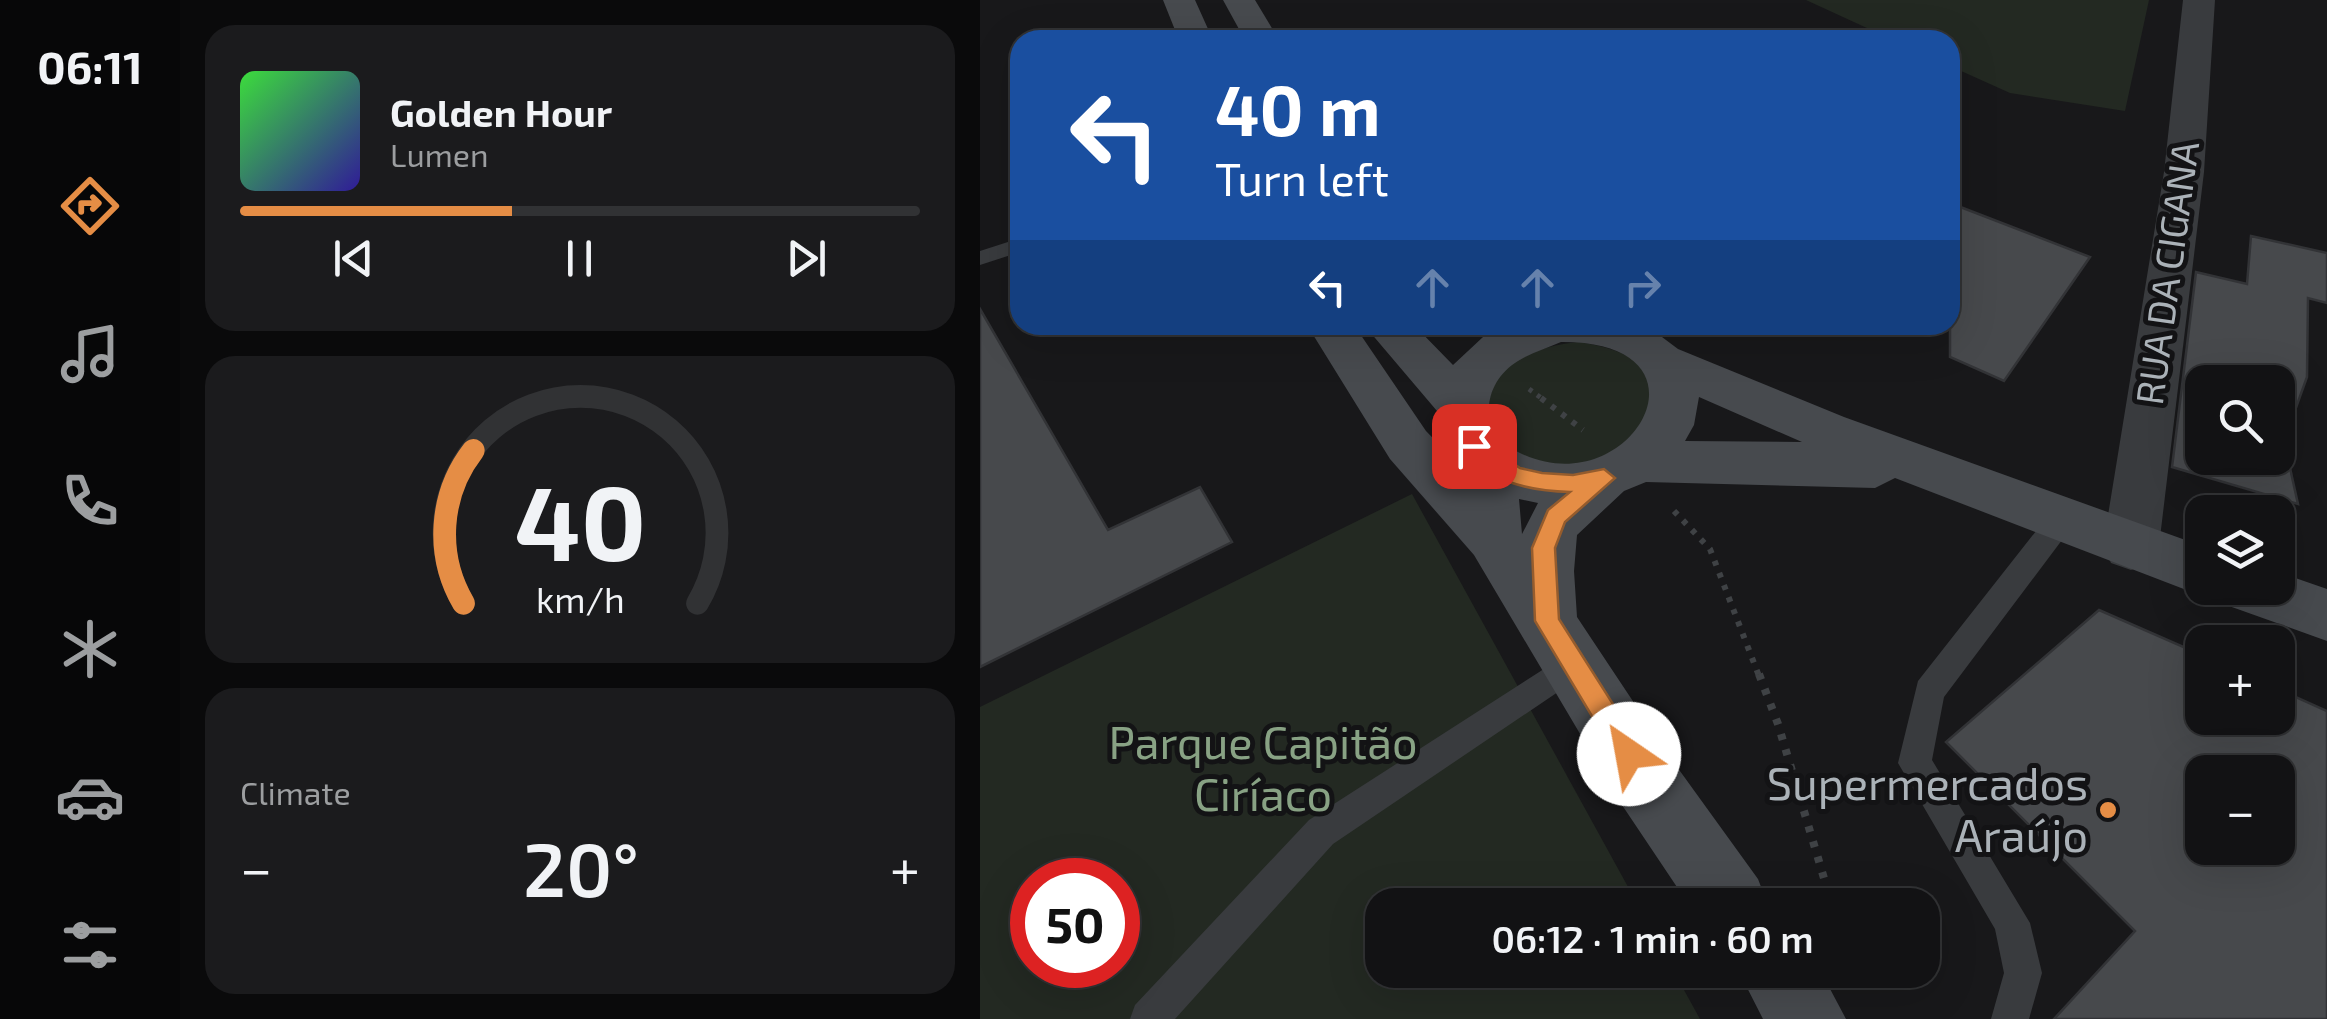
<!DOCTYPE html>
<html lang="en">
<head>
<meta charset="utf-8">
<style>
	body { margin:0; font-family:"Exo 2",sans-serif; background:#1b1b1d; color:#f1f3f6; height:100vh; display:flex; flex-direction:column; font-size:38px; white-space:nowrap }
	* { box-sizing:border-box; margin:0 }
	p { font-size:32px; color:#9c9ea0 }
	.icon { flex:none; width:55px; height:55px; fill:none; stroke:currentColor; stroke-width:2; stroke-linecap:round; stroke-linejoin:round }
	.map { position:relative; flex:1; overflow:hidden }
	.details { display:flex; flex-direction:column; gap:25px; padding:25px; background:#0a0a0b; width:800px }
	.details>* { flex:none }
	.top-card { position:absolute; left:30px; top:30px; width:950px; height:305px; border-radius:30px; box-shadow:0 10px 40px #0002,0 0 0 2px #313234; background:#1a4fa0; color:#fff; overflow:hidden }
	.fabs { position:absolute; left:1205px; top:365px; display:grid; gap:20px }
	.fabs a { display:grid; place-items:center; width:110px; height:110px; border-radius:20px; background:#121214; box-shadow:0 10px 40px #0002,0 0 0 2px #313234; font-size:50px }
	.speed { position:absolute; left:30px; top:858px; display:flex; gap:20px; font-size:50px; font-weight:700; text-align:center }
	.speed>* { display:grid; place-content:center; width:130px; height:130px; border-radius:50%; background:#121214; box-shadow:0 10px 40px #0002,0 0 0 2px #313234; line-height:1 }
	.speed .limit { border:15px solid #d22; background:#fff; color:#111 }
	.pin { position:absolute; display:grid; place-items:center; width:85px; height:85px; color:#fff; margin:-42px; border-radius:20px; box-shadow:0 5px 15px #0006 }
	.me { position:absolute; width:110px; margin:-55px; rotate:327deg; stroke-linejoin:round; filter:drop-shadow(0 0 8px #0008) }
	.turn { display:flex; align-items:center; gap:35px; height:210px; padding:0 40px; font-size:45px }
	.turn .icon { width:130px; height:130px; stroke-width:2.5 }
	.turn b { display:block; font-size:70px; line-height:85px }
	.lanes { display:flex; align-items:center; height:95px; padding:0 40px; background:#0003; justify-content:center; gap:50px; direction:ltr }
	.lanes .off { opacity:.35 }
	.big { font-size:75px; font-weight:600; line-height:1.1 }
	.details .tile { flex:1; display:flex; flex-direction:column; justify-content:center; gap:15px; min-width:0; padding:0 35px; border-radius:30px; background:#1b1b1d }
	.details .dial { align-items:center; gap:0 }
	.dial svg { height:260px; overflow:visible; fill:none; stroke:#313234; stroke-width:7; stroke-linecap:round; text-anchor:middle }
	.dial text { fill:#f1f3f6; stroke:none }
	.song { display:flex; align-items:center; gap:30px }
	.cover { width:120px; height:120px; border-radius:15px; background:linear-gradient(135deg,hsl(120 70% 55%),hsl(250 70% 35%)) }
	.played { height:10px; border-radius:5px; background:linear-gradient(90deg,#e58d45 40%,#313234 40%) }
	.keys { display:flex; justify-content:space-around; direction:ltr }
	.heat { display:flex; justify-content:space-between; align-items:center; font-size:55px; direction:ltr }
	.trip { position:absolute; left:385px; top:888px; width:575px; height:100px; border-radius:30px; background:#121214; box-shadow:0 10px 40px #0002,0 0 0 2px #313234; font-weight:600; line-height:100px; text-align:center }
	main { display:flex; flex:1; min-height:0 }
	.tab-bar { display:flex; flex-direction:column; width:180px; justify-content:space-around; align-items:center; background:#070708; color:#9c9ea0 }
	.tab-bar .icon { width:70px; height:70px }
	.tab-bar .selected { color:#e58d45 }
	.tab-bar b { font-size:45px; color:#f1f3f6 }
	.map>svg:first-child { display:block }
	.green { fill:#232922; fill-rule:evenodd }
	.building { fill:#47494c; stroke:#323336; stroke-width:2.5; fill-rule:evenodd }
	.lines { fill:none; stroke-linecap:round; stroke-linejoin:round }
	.path-far2 { stroke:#3f4245; stroke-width:5; stroke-dasharray:4 6; stroke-linecap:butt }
	.path-far1 { stroke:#3f4245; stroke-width:6; stroke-dasharray:5 8; stroke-linecap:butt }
	.path { stroke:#3f4245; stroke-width:8; stroke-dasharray:6 10; stroke-linecap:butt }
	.lane { fill:#393b3e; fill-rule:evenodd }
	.street { fill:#393b3e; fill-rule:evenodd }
	.secondary { fill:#474a4e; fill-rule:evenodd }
	.route { fill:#e58d45; stroke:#955c2d; stroke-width:2.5 }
	.poi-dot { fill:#e58d45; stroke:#131315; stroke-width:4 }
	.labels { text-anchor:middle; stroke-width:10; stroke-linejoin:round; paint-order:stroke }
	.street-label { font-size:38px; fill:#abb2b8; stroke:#131315 }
	.near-park-label { font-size:45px; fill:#88a284; stroke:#131315 }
	.near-poi-label { font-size:45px; fill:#abb2b8; stroke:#131315; text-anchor:end }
</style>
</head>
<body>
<main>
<nav class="tab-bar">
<b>06:11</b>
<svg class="icon selected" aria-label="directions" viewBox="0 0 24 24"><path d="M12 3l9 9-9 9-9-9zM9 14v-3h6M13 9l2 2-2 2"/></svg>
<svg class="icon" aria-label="music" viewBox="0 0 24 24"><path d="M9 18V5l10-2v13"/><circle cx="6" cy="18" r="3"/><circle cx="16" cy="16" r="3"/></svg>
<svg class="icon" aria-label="phone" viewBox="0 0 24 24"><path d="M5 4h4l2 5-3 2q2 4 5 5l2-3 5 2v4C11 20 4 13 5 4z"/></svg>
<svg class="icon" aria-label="climate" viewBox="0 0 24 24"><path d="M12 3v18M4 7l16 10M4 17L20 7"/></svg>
<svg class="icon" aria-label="car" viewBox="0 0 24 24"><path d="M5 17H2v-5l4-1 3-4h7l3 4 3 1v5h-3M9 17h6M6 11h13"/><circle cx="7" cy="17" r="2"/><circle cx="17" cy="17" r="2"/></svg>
<svg class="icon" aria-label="filters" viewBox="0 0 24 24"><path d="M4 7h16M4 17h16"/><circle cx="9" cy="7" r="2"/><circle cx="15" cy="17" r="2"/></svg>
</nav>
<section class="details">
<div class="tile">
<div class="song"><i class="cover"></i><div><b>Golden Hour</b><p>Lumen</p></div></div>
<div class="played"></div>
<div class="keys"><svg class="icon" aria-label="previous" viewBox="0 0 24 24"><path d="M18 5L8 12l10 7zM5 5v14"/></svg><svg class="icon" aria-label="pause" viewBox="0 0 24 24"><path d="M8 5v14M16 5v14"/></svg><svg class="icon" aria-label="next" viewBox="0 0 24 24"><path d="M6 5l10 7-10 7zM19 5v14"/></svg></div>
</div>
<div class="tile dial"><svg viewBox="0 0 100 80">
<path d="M14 69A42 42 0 1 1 86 69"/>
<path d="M14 69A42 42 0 0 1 17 22" stroke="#e58d45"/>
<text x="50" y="56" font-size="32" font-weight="700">40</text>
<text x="50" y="72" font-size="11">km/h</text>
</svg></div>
<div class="tile"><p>Climate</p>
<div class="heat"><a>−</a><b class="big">20°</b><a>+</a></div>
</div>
</section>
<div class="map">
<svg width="1347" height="1019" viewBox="0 0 1347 1019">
	<rect width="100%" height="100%" fill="#18181a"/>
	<path class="green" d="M826,0H1169L1145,111L1030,93L970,66V40H913Z
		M598,342C624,346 665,354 672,386C674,397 668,415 666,427C653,437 638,453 622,458C508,498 450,357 598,342Z
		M432,494L658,905H402V970H693L720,1019H0V707ZM52,880H138V965H52Z"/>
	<path class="building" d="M970,203L1110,257L1024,381L970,357Z
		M1271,236L1347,253V303L1328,298L1327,377L1304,441L1318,504L1192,467L1216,272L1267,284ZM1222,382H1298V458H1222Z
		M0,309L128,530L220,487L252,542L0,667Z
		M1119,610L1222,655V718H1298V689L1347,711V1019H1074L1155,931L966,742ZM1222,772H1298V848H1222Z"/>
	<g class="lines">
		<path class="path-far2" d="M549,389L564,400"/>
		<path class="path-far1" d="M561,398L603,430
			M694,511L730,549L779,676"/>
		<path class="path" d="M779,674L798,724L852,905"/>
		<path class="lane" d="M40,238V252L0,265V251Z
			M1081,509L1091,512L1095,520L1091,528L964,697L952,760L1050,923L1062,973L1049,1019H1011L1024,973L1015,929L918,763L938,681L1071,512Z
			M592,651L603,655L607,665L603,675L353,844L195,1019H150L155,1005L329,820Z"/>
		<path class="street" d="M1203,0H1235L1224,172L1179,546L1171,563L1151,570L1131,563L1123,546L1184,172Z"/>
		<path class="secondary" d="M183,0H215L233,40H199Z
			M243,0H275L299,40H265Z
			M327,325H374L446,431L484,470L465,439L457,411L384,325H434L473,365L503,337L533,325H666L698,349L864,417L1222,546V588H1298V572L1347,589V641L1249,606L1241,589L1222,596L915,478L895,488L666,482L644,491L597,535L594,571L597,617L692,760L778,879L788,905H709L644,808L494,555L410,459ZM581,342C745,341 650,509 538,452C497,431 502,383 538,361C551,353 567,348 581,342ZM719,397L822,442L705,441L714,425ZM539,499L558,503L542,534Z
			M758,970H840L866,1019H783Z"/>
	</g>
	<path class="route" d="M494,437L540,468L562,473L593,475L624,469L635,478L585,522L575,548L579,619L659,745L663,754L659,763L649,767L640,763L555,621L552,548L568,510L590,492C550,491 505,482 483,446Z"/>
	<circle class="poi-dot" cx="1128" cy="810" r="10"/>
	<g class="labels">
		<g class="street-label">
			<text transform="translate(1188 273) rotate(-82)" y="13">RUA DA CIGANA</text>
		</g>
		<g class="near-park-label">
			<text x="283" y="759">Parque Capitão<tspan x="283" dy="52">Ciríaco</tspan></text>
		</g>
		<g class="near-poi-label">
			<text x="1108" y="800">Supermercados<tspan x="1108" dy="52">Araújo</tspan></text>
		</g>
	</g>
</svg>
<div class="fabs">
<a><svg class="icon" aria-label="search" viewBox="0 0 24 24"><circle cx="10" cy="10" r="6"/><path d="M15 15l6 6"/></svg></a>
<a><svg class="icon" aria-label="layers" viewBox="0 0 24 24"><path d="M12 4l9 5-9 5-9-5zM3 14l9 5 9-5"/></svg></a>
<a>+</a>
<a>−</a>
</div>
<div class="speed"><div class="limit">50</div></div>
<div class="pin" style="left:494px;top:446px;background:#d93025"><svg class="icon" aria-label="arrive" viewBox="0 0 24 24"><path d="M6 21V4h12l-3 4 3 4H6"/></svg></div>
<svg class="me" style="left:649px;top:754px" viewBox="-20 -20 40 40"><circle r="19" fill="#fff"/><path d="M0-13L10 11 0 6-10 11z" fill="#e58d45"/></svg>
<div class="trip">06:12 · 1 min · 60 m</div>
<div class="top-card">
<div class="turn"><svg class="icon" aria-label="left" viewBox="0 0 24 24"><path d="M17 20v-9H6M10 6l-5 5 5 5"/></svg><div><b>40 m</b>Turn left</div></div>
<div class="lanes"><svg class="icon" aria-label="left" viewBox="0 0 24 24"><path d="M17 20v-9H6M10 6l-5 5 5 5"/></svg><svg class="icon off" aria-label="ahead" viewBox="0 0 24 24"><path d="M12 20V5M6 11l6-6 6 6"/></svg><svg class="icon off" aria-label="ahead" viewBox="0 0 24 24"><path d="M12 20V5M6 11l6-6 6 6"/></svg><svg class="icon off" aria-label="right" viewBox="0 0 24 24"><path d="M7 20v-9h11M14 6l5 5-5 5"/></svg></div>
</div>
</div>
</main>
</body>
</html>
